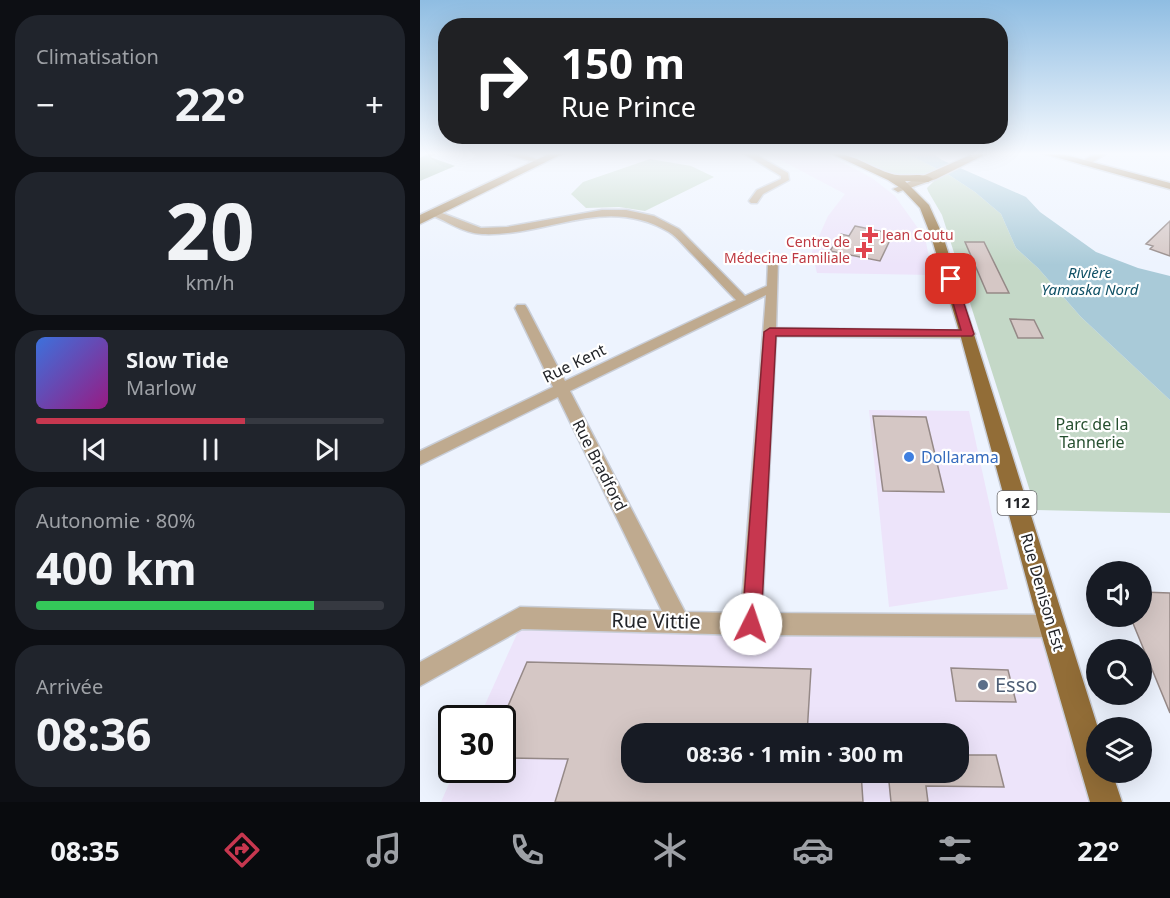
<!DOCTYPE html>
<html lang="fr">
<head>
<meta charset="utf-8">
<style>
	body { margin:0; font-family:"Noto Sans",sans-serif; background:#20242c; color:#f1f3f6; height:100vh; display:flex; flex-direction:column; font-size:22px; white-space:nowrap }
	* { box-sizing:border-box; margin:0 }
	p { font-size:20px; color:#9ea1a6 }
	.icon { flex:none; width:33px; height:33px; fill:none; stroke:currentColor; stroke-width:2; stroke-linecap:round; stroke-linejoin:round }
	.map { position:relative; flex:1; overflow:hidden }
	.panel { display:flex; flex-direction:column; gap:15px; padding:15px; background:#0d0f14; width:420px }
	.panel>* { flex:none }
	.guide { position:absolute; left:18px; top:18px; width:570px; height:126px; border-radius:24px; box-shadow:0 6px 24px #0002; background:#202124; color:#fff; overflow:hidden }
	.fabs { position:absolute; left:666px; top:561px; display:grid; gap:12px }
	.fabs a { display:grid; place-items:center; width:66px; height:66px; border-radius:50%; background:#171b24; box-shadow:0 6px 24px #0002; font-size:30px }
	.speed { position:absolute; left:18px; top:705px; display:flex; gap:12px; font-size:30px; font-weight:700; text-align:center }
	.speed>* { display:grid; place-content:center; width:78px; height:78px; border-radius:50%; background:#171b24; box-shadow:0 6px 24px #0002; line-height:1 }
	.speed .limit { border:3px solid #111; border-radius:9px; background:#fff; color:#111 }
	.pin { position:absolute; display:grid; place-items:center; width:51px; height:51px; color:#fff; margin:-26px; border-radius:12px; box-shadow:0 3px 9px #0006 }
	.me { position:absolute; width:66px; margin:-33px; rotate:4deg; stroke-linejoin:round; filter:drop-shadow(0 0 4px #0008) }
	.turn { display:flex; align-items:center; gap:21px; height:126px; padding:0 24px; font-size:27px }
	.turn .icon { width:78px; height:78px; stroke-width:2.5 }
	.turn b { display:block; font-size:42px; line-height:51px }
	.big { font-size:45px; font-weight:700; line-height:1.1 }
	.panel .card { flex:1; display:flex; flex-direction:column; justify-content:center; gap:9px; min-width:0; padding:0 21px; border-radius:24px; background:#20242c }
	.panel .dial { align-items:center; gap:0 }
	.dial b { font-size:78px; line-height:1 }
	.song { display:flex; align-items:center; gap:18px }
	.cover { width:72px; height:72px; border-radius:9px; background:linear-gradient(135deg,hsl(220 70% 55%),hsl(310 70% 35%)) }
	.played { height:6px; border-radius:3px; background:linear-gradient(90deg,#c7374f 60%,#363941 60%) }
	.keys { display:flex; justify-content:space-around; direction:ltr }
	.heat { display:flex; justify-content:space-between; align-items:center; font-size:33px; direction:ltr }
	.charge { height:9px; border-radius:4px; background:linear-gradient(90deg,#34c759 80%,#363941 0) }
	.trip { position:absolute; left:201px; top:723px; width:348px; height:60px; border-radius:24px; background:#171b24; box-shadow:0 6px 24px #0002; font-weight:700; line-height:60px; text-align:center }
	.tab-bar { display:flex; height:96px; justify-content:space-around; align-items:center; background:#090b0e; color:#9ea1a6 }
	.tab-bar .icon { width:42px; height:42px }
	.tab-bar .current { color:#c7374f }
	.tab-bar b { font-size:27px; color:#f1f3f6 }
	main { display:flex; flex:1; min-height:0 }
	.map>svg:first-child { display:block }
	.commercial { fill:#ede4fa; fill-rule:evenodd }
	.green { fill:#c4d8c7 }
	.forest { fill:#a5bea9 }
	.water { fill:#a9cad8 }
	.building { fill:#d5c7c5; stroke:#958987; stroke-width:1.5 }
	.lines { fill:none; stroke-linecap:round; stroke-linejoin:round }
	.street-casing { stroke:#c9ced8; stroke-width:3 }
	.secondary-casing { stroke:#c9ced8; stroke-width:3 }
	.primary-casing { stroke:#c9ced8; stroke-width:3 }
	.street { fill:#bfaa8f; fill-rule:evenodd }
	.secondary { fill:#a5875d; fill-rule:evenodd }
	.primary { fill:#926d37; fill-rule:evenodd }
	.route { fill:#c7374f; stroke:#812433; stroke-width:1.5 }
	.health-dot { fill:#e0444e; stroke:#fff; stroke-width:2 }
	.shop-dot { fill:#3f7fe0; stroke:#fff; stroke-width:2 }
	.service-dot { fill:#5c6f8a; stroke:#fff; stroke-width:2 }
	.labels { text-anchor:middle; stroke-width:4.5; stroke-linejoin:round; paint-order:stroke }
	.far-health-label { font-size:14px; fill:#be3a42; stroke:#fff; text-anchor:start }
	.far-water-label { font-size:15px; font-style:italic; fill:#105166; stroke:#fff }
	.shield { fill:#fff; stroke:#656669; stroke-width:1.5 }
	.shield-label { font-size:15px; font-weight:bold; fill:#232529 }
	.street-label { font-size:16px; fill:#232529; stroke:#fff }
	.park-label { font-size:16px; fill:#264f2f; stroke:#fff }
	.shop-label { font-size:16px; fill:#366cbe; stroke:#fff; text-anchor:start }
	.near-street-label { font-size:20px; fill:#232529; stroke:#fff }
	.near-service-label { font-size:20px; fill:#4e5e75; stroke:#fff; text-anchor:start }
</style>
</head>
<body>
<main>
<section class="panel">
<div class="card"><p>Climatisation</p>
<div class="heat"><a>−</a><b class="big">22°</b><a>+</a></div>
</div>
<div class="card dial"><b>20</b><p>km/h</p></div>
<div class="card">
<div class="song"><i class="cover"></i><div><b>Slow Tide</b><p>Marlow</p></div></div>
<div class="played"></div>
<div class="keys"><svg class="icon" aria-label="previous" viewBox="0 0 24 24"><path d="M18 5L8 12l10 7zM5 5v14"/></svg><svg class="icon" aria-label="pause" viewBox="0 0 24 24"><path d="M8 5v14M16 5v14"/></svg><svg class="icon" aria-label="next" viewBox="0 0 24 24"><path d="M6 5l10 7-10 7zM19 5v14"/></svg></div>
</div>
<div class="card"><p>Autonomie · 80%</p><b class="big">400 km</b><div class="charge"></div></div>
<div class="card"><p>Arrivée</p><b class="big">08:36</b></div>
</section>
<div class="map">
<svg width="750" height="802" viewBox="0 0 750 802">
	<rect width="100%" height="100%" fill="#edf3fe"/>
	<path class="commercial" d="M357,153H404L452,178L475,196L505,238L513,275L397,273L392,252L408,216L425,194L351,155Z
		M449,410L549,411L588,589L469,607Z
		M101,625L628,633L676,802H21L35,770H82V718H59ZM212,734H538V772H212Z"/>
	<path class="green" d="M425,153H485L526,173L555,192L581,214L596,248L618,268L661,317L750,400V513L616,510L522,215L508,191L507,188L515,180L508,177H480Z
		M230,159L271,166L294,177L225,211L199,207L166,208L151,194L163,182Z"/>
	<path class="forest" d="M9,153H18L10,157L35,166L0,181V158Z"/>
	<path class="water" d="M485,153H512L522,160L606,197L620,212L676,252L718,268L750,276V400L661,317L618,268L596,248L581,214L555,192L526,173Z"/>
	<path class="building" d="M750,221V256L730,249L733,246L726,244Z
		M435,226L464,232L471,238L460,261L410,251L421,234L429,236Z
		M545,242H564L589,293H567Z
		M590,319L614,320L623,338H598Z
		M453,416L506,417L524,492L463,491Z
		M722,592L750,593V713L710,616H722Z
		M107,662L391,669L387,734H212V772H441L443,802H135L148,759L82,758V720Z
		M531,668L588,670L596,702L536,701Z
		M538,755H576L584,787L506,786L508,802H471L468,772H538Z"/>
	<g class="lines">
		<defs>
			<path id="street" d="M84,153H98L125,162L121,164Z
				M323,153H333L368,173L369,180L343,194L337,203H331L329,201L337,190L361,179V176Z
				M677,153H687L668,165H662V161Z
				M14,210L61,228L87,227L182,210H206L234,216L259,229L325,296L347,286L348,262L350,260H358L356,328L553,331L555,334L553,337L548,338L356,336L342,613L632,615L640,618L643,626L640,634L632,637L331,635L102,629L0,686V662L100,607L242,611L138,397L0,465V451L133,387L95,308L97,305H105L107,308L145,381L316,300C301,285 287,269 272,254C265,247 257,237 249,232C185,194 128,237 62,234C43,233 27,221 11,215L9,213ZM346,295L321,613L265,612L150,391Z"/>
			<path id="secondary" d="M131,153H144L0,224V215Z
				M555,153H568L516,179L478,192L473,189Z
				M621,153H638L750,183V189Z"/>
			<path id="primary" d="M410,153C433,153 451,168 472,174C485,178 503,171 513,179L508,182L485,181L509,205L523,236L678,728L676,772H692L702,802H670L619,626L540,334L511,236L500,208L482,189L468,180Z"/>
		</defs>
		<use href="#street" class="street-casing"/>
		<use href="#secondary" class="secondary-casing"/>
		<use href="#primary" class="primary-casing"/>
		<use href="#street" class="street"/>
		<use href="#secondary" class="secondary"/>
		<use href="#primary" class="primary"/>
	</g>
	<linearGradient id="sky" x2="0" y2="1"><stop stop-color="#8fbde2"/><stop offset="0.58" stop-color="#f7faff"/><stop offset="1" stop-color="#f7faff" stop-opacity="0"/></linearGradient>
	<rect width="750" height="265" fill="url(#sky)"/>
	<path class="route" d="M531,276L536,279L554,334L552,336H356L341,624L338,630L331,633L324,630L322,624L344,332L350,328L541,330L526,279Z"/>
	<g class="health-dot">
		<path d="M447 226h6v6h6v6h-6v6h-6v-6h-6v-6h6z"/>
		<path d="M441 241h6v6h6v6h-6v6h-6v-6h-6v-6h6z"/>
	</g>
	<circle class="shop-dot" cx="489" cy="457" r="6"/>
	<circle class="service-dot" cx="563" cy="685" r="6"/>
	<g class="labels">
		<g class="far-health-label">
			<text x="462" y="240">Jean Coutu</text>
			<text x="430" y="247" text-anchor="end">Centre de<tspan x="430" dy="16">Médecine Familiale</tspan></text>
		</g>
		<g class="far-water-label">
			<text x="670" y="278">Rivière<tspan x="670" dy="17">Yamaska Nord</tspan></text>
		</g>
		<rect class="shield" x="577.5" y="491" width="39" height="24" rx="4.5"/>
		<g class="shield-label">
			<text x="597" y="508">112</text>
		</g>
		<g class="street-label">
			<text transform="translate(154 363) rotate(-26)" y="6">Rue Kent</text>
			<text transform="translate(180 465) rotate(63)" y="6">Rue Bradford</text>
			<text transform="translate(623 592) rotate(74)" y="6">Rue Denison Est</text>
		</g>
		<g class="park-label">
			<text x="672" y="430">Parc de la<tspan x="672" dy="18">Tannerie</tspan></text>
		</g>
		<g class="shop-label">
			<text x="501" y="463">Dollarama</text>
		</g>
		<g class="near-street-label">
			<text transform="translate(236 621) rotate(1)" y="7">Rue Vittie</text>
		</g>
		<g class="near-service-label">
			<text x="575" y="692">Esso</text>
		</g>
	</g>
</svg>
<div class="fabs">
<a><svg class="icon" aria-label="sound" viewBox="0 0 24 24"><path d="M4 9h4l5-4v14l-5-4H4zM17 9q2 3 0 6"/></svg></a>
<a><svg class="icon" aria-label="search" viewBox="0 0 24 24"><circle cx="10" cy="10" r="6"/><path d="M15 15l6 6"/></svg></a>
<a><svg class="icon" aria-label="layers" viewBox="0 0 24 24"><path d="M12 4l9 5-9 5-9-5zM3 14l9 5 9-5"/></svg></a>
</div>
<div class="speed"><div class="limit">30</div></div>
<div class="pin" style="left:531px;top:279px;background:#d93025"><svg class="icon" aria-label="arrive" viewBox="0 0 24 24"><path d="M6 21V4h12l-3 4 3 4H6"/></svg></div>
<svg class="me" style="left:331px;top:624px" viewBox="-20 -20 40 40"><circle r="19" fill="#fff"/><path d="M0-13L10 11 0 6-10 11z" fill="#c7374f"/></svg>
<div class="trip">08:36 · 1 min · 300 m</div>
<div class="guide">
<div class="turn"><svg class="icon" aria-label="right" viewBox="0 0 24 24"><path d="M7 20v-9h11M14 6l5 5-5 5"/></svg><div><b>150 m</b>Rue Prince</div></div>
</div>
</div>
</main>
<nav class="tab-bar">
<b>08:35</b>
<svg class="icon current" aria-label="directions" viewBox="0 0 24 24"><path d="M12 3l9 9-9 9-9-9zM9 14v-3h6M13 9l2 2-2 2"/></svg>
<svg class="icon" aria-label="music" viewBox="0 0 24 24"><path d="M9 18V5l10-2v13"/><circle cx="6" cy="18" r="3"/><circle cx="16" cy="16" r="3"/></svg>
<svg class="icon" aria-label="phone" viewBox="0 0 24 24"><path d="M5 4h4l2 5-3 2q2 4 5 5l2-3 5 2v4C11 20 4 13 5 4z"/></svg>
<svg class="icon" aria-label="climate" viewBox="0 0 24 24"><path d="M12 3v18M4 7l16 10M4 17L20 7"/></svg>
<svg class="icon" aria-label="car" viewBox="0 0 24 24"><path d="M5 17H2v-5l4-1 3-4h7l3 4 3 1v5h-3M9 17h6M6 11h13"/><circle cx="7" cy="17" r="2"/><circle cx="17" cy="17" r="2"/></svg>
<svg class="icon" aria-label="filters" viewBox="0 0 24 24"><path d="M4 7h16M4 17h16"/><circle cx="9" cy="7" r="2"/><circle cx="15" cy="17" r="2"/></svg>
<b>22°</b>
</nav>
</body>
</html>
